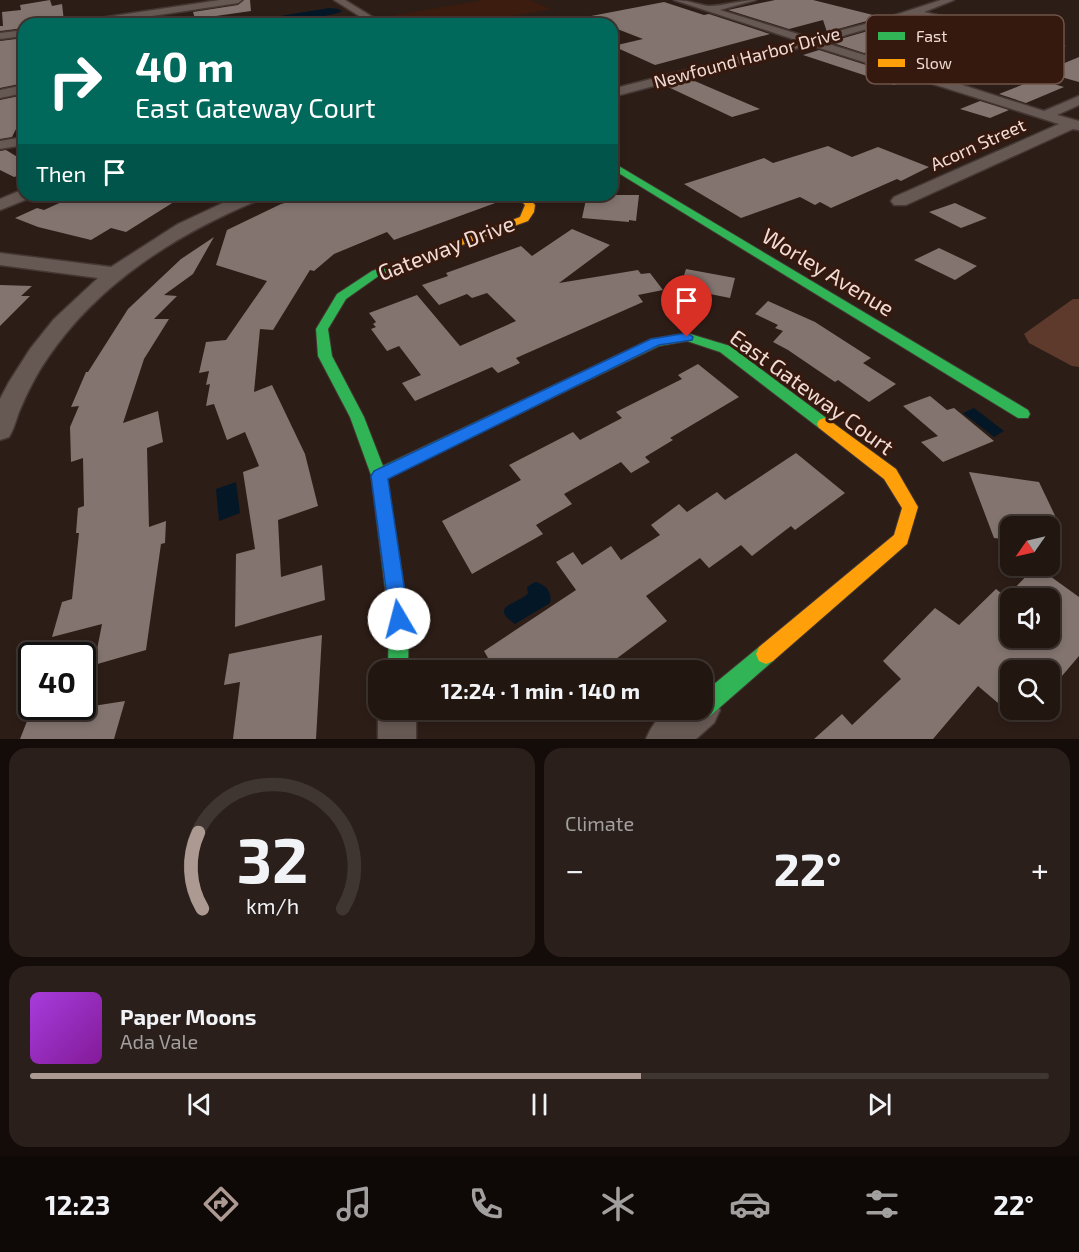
<!DOCTYPE html>
<html lang="en">
<head>
<meta charset="utf-8">
<style>
	body { margin:0; font-family:"Exo 2",sans-serif; background:#2a1f1a; color:#f1f3f6; height:100vh; display:flex; flex-direction:column; font-size:22px; white-space:nowrap }
	* { box-sizing:border-box; margin:0 }
	p { font-size:20px; color:#a29f9f }
	.icon { flex:none; width:33px; height:33px; fill:none; stroke:currentColor; stroke-width:2; stroke-linecap:round; stroke-linejoin:round }
	.map { position:relative; height:739px; overflow:hidden }
	.side { display:flex; flex-direction:column; gap:9px; padding:9px; background:#130c09; flex:1 }
	.side>* { flex:none }
	.hud { position:absolute; left:18px; top:18px; width:600px; height:183px; border-radius:18px; box-shadow:0 3px 9px #0003,0 0 0 2px #3f3531; background:#00695c; color:#fff; overflow:hidden }
	.needle { width:39px; rotate:236deg }
	.fabs { position:absolute; left:1000px; top:516px; display:grid; gap:12px }
	.fabs a { display:grid; place-items:center; width:60px; height:60px; border-radius:12px; background:#221611; box-shadow:0 3px 9px #0003,0 0 0 2px #3f3531; font-size:30px }
	.speed { position:absolute; left:18px; top:642px; display:flex; gap:12px; font-size:30px; font-weight:700; text-align:center }
	.speed>* { display:grid; place-content:center; width:78px; height:78px; border-radius:50%; background:#221611; box-shadow:0 3px 9px #0003,0 0 0 2px #3f3531; line-height:1 }
	.speed .limit { border:3px solid #111; border-radius:9px; background:#fff; color:#111 }
	.pin { position:absolute; display:grid; place-items:center; width:51px; height:51px; color:#fff; margin:-62px -26px; border-radius:50% 50% 50% 0; rotate:-45deg; box-shadow:0 0 6px #0007 }
	.pin .icon { rotate:45deg }
	.me { position:absolute; width:66px; margin:-33px; rotate:352deg; stroke-linejoin:round; filter:drop-shadow(0 0 4px #0008) }
	.turn { display:flex; align-items:center; gap:21px; height:126px; padding:0 18px; font-size:27px }
	.turn .icon { width:78px; height:78px; stroke-width:2.5 }
	.turn b { display:block; font-size:42px; line-height:51px }
	.then { display:flex; align-items:center; height:57px; padding:0 18px; background:#0003; gap:12px; font-size:22px }
	.big { font-size:45px; font-weight:700; line-height:1.1 }
	.side .card { flex:1; display:flex; flex-direction:column; justify-content:center; gap:9px; min-width:0; padding:0 21px; border-radius:18px; background:#2a1f1a }
	.side .dial { align-items:center; gap:0 }
	.dial svg { height:156px; overflow:visible; fill:none; stroke:#3f3531; stroke-width:7; stroke-linecap:round; text-anchor:middle }
	.dial text { fill:#f1f3f6; stroke:none }
	.song { display:flex; align-items:center; gap:18px }
	.cover { width:72px; height:72px; border-radius:9px; background:linear-gradient(135deg,hsl(280 70% 55%),hsl(290 70% 35%)) }
	.played { height:6px; border-radius:3px; background:linear-gradient(90deg,#ac9992 60%,#3f3531 60%) }
	.keys { display:flex; justify-content:space-around; direction:ltr }
	.heat { display:flex; justify-content:space-between; align-items:center; font-size:33px; direction:ltr }
	.side .tiles { flex:1; display:grid; gap:9px; grid-template-columns:1fr 1fr }
	.card:last-child { grid-column:span 2 }
	.trip { position:absolute; left:368px; top:660px; width:345px; height:60px; border-radius:18px; background:#221611; box-shadow:0 3px 9px #0003,0 0 0 2px #3f3531; font-weight:700; line-height:60px; text-align:center }
	.menu { display:flex; height:96px; justify-content:space-around; align-items:center; background:#0e0907; color:#a29f9f }
	.menu .icon { width:42px; height:42px }
	.menu .current { color:#ac9992 }
	.menu b { font-size:27px; color:#f1f3f6 }
	.map>svg:first-child { display:block }
	.built { fill:#3d1c10 }
	.green { fill:#5e3a2d }
	.water { fill:#041726 }
	.building { fill:#83746f; fill-rule:evenodd }
	.lines { fill:none; stroke-linecap:round; stroke-linejoin:round }
	.street-casing { stroke:#453733; stroke-width:3 }
	.fast-casing { stroke:#453733; stroke-width:2 }
	.slow-casing { stroke:#453733; stroke-width:2 }
	.street { fill:#665954; fill-rule:evenodd }
	.fast { fill:#30b455; fill-rule:evenodd }
	.slow { fill:#ff9f0a; fill-rule:evenodd }
	.route { fill:#1a73e8; stroke:#114b97; stroke-width:1.5 }
	.labels { text-anchor:middle; stroke-width:6; stroke-linejoin:round; paint-order:stroke }
	.far-street-label { font-size:18px; fill:#f1dcd5; stroke:#36190e }
	.street-label { font-size:22px; fill:#f1dcd5; stroke:#36190e }
	.key { fill:#36190e; stroke:#6e544a; stroke-width:1.5 }
	.key-label { font-size:16px; fill:#f1dcd5 }
</style>
</head>
<body>
<div class="map">
<svg width="1079" height="739" viewBox="0 0 1079 739">
	<rect width="100%" height="100%" fill="#2d1d17"/>
	<path class="built" d="M485,0H529L551,9L467,24H389L379,18Z"/>
	<path class="green" d="M1073,299H1079V367L1072,366L1029,343L1024,334Z"/>
	<path class="water" d="M329,8L339,9L342,12L289,24H231Z
		M974,408L1004,431L994,437L963,413Z
		M236,482L240,513L219,521L216,489Z
		M535,582C545,584 553,592 550,603L515,624C487,605 520,604 528,593L527,587Z"/>
	<path class="building" d="M50,0L52,6L62,4L64,21L53,22V24H24V28L0,31V26H3L2,12L21,10L20,5Z
		M244,0H250L251,11L195,19L193,12L238,5Z
		M775,0H813L881,17L827,32L823,20L789,29L728,10Z
		M664,2L704,15L709,14L770,34L655,65L613,46L643,39L612,27V24H603L586,17Z
		M899,22L937,32L864,53L830,42Z
		M24,38V83L0,88V41Z
		M819,50L910,79L894,85L803,55Z
		M1079,57V82L1043,72Z
		M690,79L760,109L732,117L666,86Z
		M1037,79L1064,87L1026,103L999,94Z
		M24,95V124L18,125L12,137L0,139V100Z
		M980,101L1009,110L990,118L960,109Z
		M828,146L852,157L878,147L929,167L901,181L897,179L831,208L820,202L815,205L800,197L741,218L684,184L764,158L773,163Z
		M6,150L24,161V174L14,177L0,170V151Z
		M77,195H185L126,232L111,228L91,240L38,227L15,218L37,208L44,210Z
		M315,195H507L509,198L394,240L387,232L334,254L314,271L310,270L273,330L260,329L254,392L272,385L305,454L318,506L278,520L281,577L322,565L325,600L235,627L236,554L255,549L243,472L259,466L245,432L227,440L214,404L206,406L210,384L206,385L209,371L199,373L206,342L226,340L267,281L216,265L227,230L281,204Z
		M587,195H639L636,221L629,220V222L582,218Z
		M955,203L987,218L961,228L929,212Z
		M572,229L610,245L559,283L638,270L641,274L650,273L663,290L638,295L643,302L516,358L520,363L498,373L492,367L415,401L402,383L421,375L399,346L387,351L371,329L376,327L373,324L376,322L369,313L417,295L460,346L516,321L487,293L472,298L467,294L439,305L422,285L448,276L446,273L521,246L532,256Z
		M214,237L193,274L164,295L177,296L154,319H169L144,359L123,423L158,411L163,442L147,448L149,527L166,521L165,543L161,544L146,650L94,665L102,624L52,637L62,602L72,599L79,533H76L78,508L84,506L83,458L71,462L70,427L79,406L71,407L86,372H88L128,309L181,259Z
		M939,248L977,266L955,280L914,260Z
		M686,269L735,278L730,298L680,288Z
		M0,285L32,286L21,296H30L0,326Z
		M768,301L815,322L871,358L863,363L896,384L869,402L838,380L835,382L788,350L773,342L783,331L775,328L778,325L755,314Z
		M698,364L739,397L670,438L673,440L645,457L650,462L631,473L621,462L564,494L572,504L536,525L543,534L472,574L442,521L521,480L509,465L573,432L580,440L622,418L616,412L682,379L678,375Z
		M930,396L947,410L954,408L994,441L943,462L921,442L938,436L903,406Z
		M796,453L845,493L795,530L791,526L752,556L741,545L709,568L700,558L646,596L667,621L612,662L617,670H495L484,651L576,590L556,562L573,552L582,565L611,546L621,560L660,535L651,525L679,504L687,512L717,492L725,500Z
		M969,472L1039,482L1060,526H1011V540L994,538Z
		M1036,566L1079,597V656L1056,683L1050,677V670H1011V714L978,686L933,739H814L842,714L852,725L901,679L883,661L935,608L959,625L996,589L1006,597ZM1008,598H1050V638H1011V601Z
		M322,635L316,739H233L240,682L224,685L229,654Z
		M125,701L114,739H20L29,716Z"/>
	<g class="lines">
		<defs>
			<path id="street" d="M220,0H242L238,3L99,24H75L80,21Z
				M334,0H345L384,24H372Z
				M674,0C687,0 696,4 708,6C717,7 742,0 756,0L720,10L811,38L877,21L941,0H954L924,12L1059,43L1064,46L1059,49L915,15L822,42L946,80L1014,57H1022V61L959,84L1044,111L1079,96V105L1057,115L1079,121V130L1073,129L906,205H894L891,201L894,197L1059,124L810,45L612,97V89L799,41Z
				M24,30V36L0,39V33Z
				M24,85V93L0,98V90Z
				M24,137V145L0,149V141Z
				M24,189V195H32L30,198L0,210V199Z
				M240,195H263L261,199C177,234 99,282 47,359C36,375 27,393 19,412C16,420 14,429 9,437L0,440V399L9,382L30,349L54,319L98,278L0,265V253L111,267L178,224Z
				M702,692L714,697L720,710L714,723L696,739H646C659,708 672,710 702,710Z
				M378,710H416V739H378Z"/>
			<path id="fast" d="M612,162L1028,410L1030,414L1028,418H1018L612,169Z
				M409,258L413,259V263L380,275L346,299L328,329L332,356L364,417L383,466L651,339L687,333L730,346L829,420L831,424L829,428H819L720,352L687,341L659,346L387,478L409,619L408,670H388L389,619L371,475L350,417L318,356L316,329L337,294L372,271Z
				M766,644L773,647L776,654L773,661L710,716L702,719L694,716L692,710H702V694L759,647Z"/>
			<path id="slow" d="M516,195H526L535,205L534,212L528,221L413,263H405L403,261L520,217L525,205Z
				M824,418L829,420L896,469L918,507L907,544L773,661L766,664L759,661L756,654L759,647L894,535L902,508L884,479L819,428L817,424L819,420Z"/>
		</defs>
		<use href="#street" class="street-casing"/>
		<use href="#fast" class="fast-casing"/>
		<use href="#slow" class="slow-casing"/>
		<use href="#street" class="street"/>
		<use href="#fast" class="fast"/>
		<use href="#slow" class="slow"/>
	</g>
	<path class="route" d="M687,333L693,337L692,340L659,345L388,479L409,619L406,626L399,629L392,626L390,619L371,476L374,471L651,339Z"/>
	<g class="labels">
		<g class="far-street-label">
			<text transform="translate(747 58) rotate(-15)" y="6">Newfound Harbor Drive</text>
			<text transform="translate(978 145) rotate(-24)" y="6">Acorn Street</text>
		</g>
		<g class="street-label">
			<text transform="translate(446 248) rotate(-21)" y="8">Gateway Drive</text>
			<text transform="translate(828 272) rotate(31)" y="8">Worley Avenue</text>
			<text transform="translate(812 392) rotate(36)" y="8">East Gateway Court</text>
		</g>
	</g>
	<rect x="866" y="15" width="198" height="69" rx="9" class="key"/>
	<rect x="878" y="32" width="27" height="8" fill="#30b455"/>
	<rect x="878" y="59" width="27" height="8" fill="#ff9f0a"/>
	<g class="key-label">
		<text x="916" y="42">Fast</text>
		<text x="916" y="69">Slow</text>
	</g>
</svg>
<div class="fabs">
<a><svg class="needle" viewBox="-14 -14 28 28"><path d="M0-13l5 13h-10z" fill="#e53935"/><path d="M0 13l5-13h-10z" fill="#a29f9f"/></svg></a>
<a><svg class="icon" aria-label="sound" viewBox="0 0 24 24"><path d="M4 9h4l5-4v14l-5-4H4zM17 9q2 3 0 6"/></svg></a>
<a><svg class="icon" aria-label="search" viewBox="0 0 24 24"><circle cx="10" cy="10" r="6"/><path d="M15 15l6 6"/></svg></a>
</div>
<div class="speed"><div class="limit">40</div></div>
<div class="pin" style="left:687px;top:337px;background:#d93025"><svg class="icon" aria-label="arrive" viewBox="0 0 24 24"><path d="M6 21V4h12l-3 4 3 4H6"/></svg></div>
<svg class="me" style="left:399px;top:619px" viewBox="-20 -20 40 40"><circle r="19" fill="#fff"/><path d="M0-13L10 11 0 6-10 11z" fill="#1a73e8"/></svg>
<div class="trip">12:24 · 1 min · 140 m</div>
<div class="hud">
<div class="turn"><svg class="icon" aria-label="right" viewBox="0 0 24 24"><path d="M7 20v-9h11M14 6l5 5-5 5"/></svg><div><b>40 m</b>East Gateway Court</div></div>
<div class="then">Then<svg class="icon" aria-label="arrive" viewBox="0 0 24 24"><path d="M6 21V4h12l-3 4 3 4H6"/></svg></div>
</div>
</div>
<section class="side">
<div class="tiles">
<div class="card dial"><svg viewBox="0 0 100 80">
<path d="M14 69A42 42 0 1 1 86 69"/>
<path d="M14 69A42 42 0 0 1 12 30" stroke="#ac9992"/>
<text x="50" y="56" font-size="32" font-weight="700">32</text>
<text x="50" y="72" font-size="11">km/h</text>
</svg></div>
<div class="card"><p>Climate</p>
<div class="heat"><a>−</a><b class="big">22°</b><a>+</a></div>
</div>
<div class="card">
<div class="song"><i class="cover"></i><div><b>Paper Moons</b><p>Ada Vale</p></div></div>
<div class="played"></div>
<div class="keys"><svg class="icon" aria-label="previous" viewBox="0 0 24 24"><path d="M18 5L8 12l10 7zM5 5v14"/></svg><svg class="icon" aria-label="pause" viewBox="0 0 24 24"><path d="M8 5v14M16 5v14"/></svg><svg class="icon" aria-label="next" viewBox="0 0 24 24"><path d="M6 5l10 7-10 7zM19 5v14"/></svg></div>
</div>
</div>
</section>
<nav class="menu">
<b>12:23</b>
<svg class="icon current" aria-label="directions" viewBox="0 0 24 24"><path d="M12 3l9 9-9 9-9-9zM9 14v-3h6M13 9l2 2-2 2"/></svg>
<svg class="icon" aria-label="music" viewBox="0 0 24 24"><path d="M9 18V5l10-2v13"/><circle cx="6" cy="18" r="3"/><circle cx="16" cy="16" r="3"/></svg>
<svg class="icon" aria-label="phone" viewBox="0 0 24 24"><path d="M5 4h4l2 5-3 2q2 4 5 5l2-3 5 2v4C11 20 4 13 5 4z"/></svg>
<svg class="icon" aria-label="climate" viewBox="0 0 24 24"><path d="M12 3v18M4 7l16 10M4 17L20 7"/></svg>
<svg class="icon" aria-label="car" viewBox="0 0 24 24"><path d="M5 17H2v-5l4-1 3-4h7l3 4 3 1v5h-3M9 17h6M6 11h13"/><circle cx="7" cy="17" r="2"/><circle cx="17" cy="17" r="2"/></svg>
<svg class="icon" aria-label="filters" viewBox="0 0 24 24"><path d="M4 7h16M4 17h16"/><circle cx="9" cy="7" r="2"/><circle cx="15" cy="17" r="2"/></svg>
<b>22°</b>
</nav>
</body>
</html>
